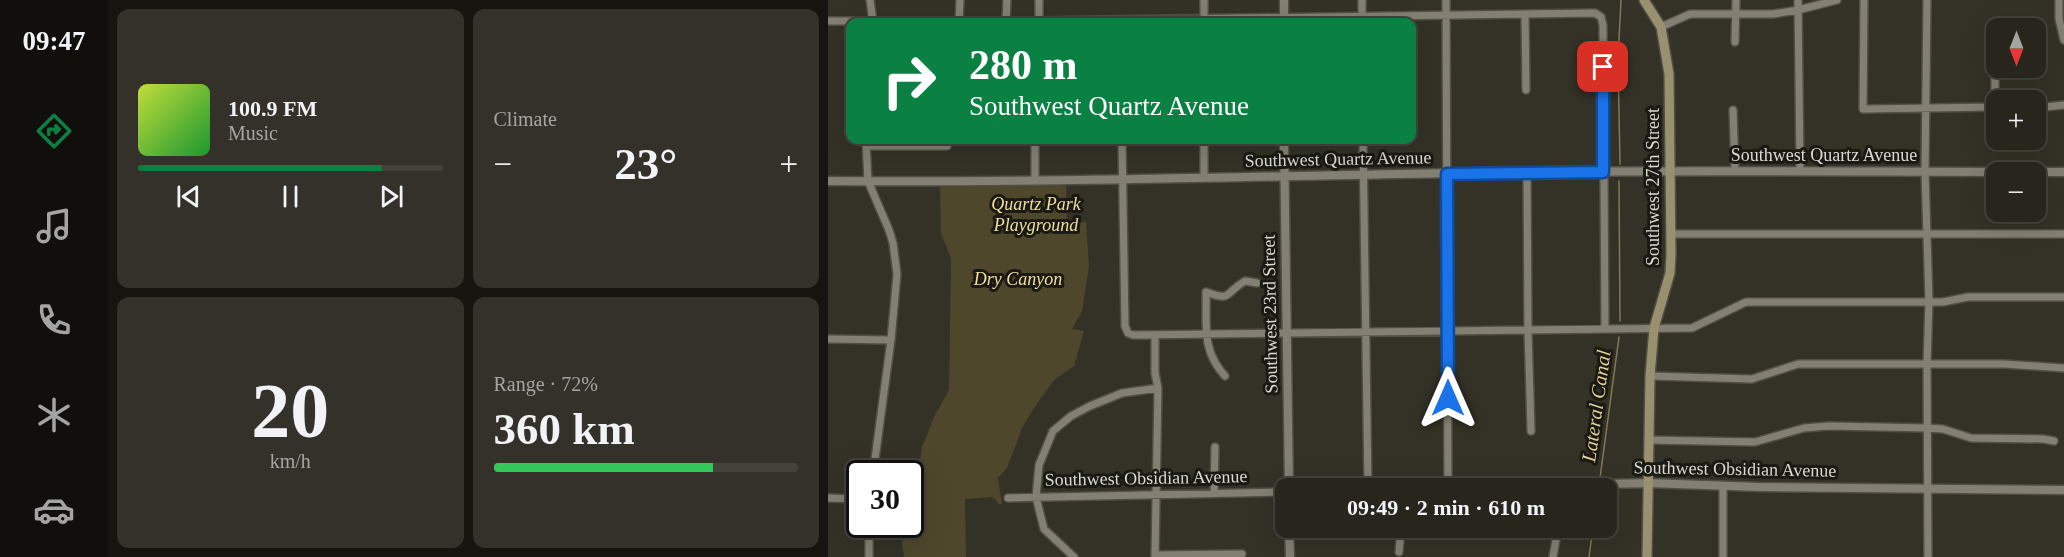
<!DOCTYPE html>
<html lang="en">
<head>
<meta charset="utf-8">
<style>
	body { margin:0; font-family:Georgia,serif; background:#333129; color:#f1f3f6; height:100vh; display:flex; flex-direction:column; font-size:22px; white-space:nowrap }
	* { box-sizing:border-box; margin:0 }
	p { font-size:20px; color:#a4a5a3 }
	.icon { flex:none; width:33px; height:33px; fill:none; stroke:currentColor; stroke-width:2; stroke-linecap:round; stroke-linejoin:round }
	.map { position:relative; flex:1; overflow:hidden }
	.side { display:flex; flex-direction:column; gap:9px; padding:9px; background:#15140f; width:720px }
	.side>* { flex:none }
	.guide { position:absolute; left:18px; top:18px; width:570px; height:126px; border-radius:12px; box-shadow:0 6px 24px #0002,0 0 0 2px #43423b; background:#0b8043; color:#fff; overflow:hidden }
	.needle { width:39px; rotate:180deg }
	.tools { position:absolute; left:1158px; top:18px; display:grid; gap:12px }
	.tools a { display:grid; place-items:center; width:60px; height:60px; border-radius:12px; background:#27251c; box-shadow:0 6px 24px #0002,0 0 0 2px #43423b; font-size:30px }
	.speed { position:absolute; left:18px; top:460px; display:flex; gap:12px; font-size:30px; font-weight:700; text-align:center }
	.speed>* { display:grid; place-content:center; width:78px; height:78px; border-radius:50%; background:#27251c; box-shadow:0 6px 24px #0002,0 0 0 2px #43423b; line-height:1 }
	.speed .limit { border:3px solid #111; border-radius:9px; background:#fff; color:#111 }
	.pin { position:absolute; display:grid; place-items:center; width:51px; height:51px; color:#fff; margin:-26px; border-radius:12px; box-shadow:0 3px 9px #0006 }
	.me { position:absolute; width:66px; margin:-33px; rotate:0deg; stroke-linejoin:round; filter:drop-shadow(0 0 4px #0008) }
	.turn { display:flex; align-items:center; gap:21px; height:126px; padding:0 24px; font-size:27px }
	.turn .icon { width:78px; height:78px; stroke-width:2.5 }
	.turn b { display:block; font-size:42px; line-height:51px }
	.big { font-size:45px; font-weight:600; line-height:1.1 }
	.side .widget { flex:1; display:flex; flex-direction:column; justify-content:center; gap:9px; min-width:0; padding:0 21px; border-radius:12px; background:#333129 }
	.side .dial { align-items:center; gap:0 }
	.dial b { font-size:78px; line-height:1 }
	.song { display:flex; align-items:center; gap:18px }
	.cover { width:72px; height:72px; border-radius:9px; background:linear-gradient(135deg,hsl(70 70% 55%),hsl(130 70% 35%)) }
	.played { height:6px; border-radius:3px; background:linear-gradient(90deg,#0b8043 80%,#43423b 80%) }
	.keys { display:flex; justify-content:space-around; direction:ltr }
	.heat { display:flex; justify-content:space-between; align-items:center; font-size:33px; direction:ltr }
	.charge { height:9px; border-radius:4px; background:linear-gradient(90deg,#34c759 72%,#43423b 0) }
	.side .tiles { flex:1; display:grid; gap:9px; grid-template-columns:repeat(2,1fr) }
	.trip { position:absolute; left:447px; top:478px; width:342px; height:60px; border-radius:12px; background:#27251c; box-shadow:0 6px 24px #0002,0 0 0 2px #43423b; font-weight:600; line-height:60px; text-align:center }
	main { display:flex; flex:1; min-height:0 }
	.tab-bar { display:flex; flex-direction:column; width:108px; justify-content:space-around; align-items:center; background:#100f0b; color:#a4a5a3 }
	.tab-bar .icon { width:42px; height:42px }
	.tab-bar .on { color:#0b8043 }
	.tab-bar b { font-size:27px; color:#f1f3f6 }
	.map>svg:first-child { display:block }
	.green { fill:#4f472c }
	.lines { fill:none; stroke-linecap:round; stroke-linejoin:round }
	.stream { stroke:#847954; stroke-width:1.5 }
	.minor-casing { stroke:#514e45; stroke-width:10 }
	.tertiary-casing { stroke:#514e45; stroke-width:11 }
	.secondary-casing { stroke:#514e45; stroke-width:12 }
	.minor { stroke:#837f72; stroke-width:7 }
	.tertiary { stroke:#837f72; stroke-width:8 }
	.secondary { stroke:#99906f; stroke-width:9 }
	.route-casing { stroke:#114b97; stroke-width:15 }
	.route { stroke:#1a73e8; stroke-width:10 }
	.labels { text-anchor:middle; stroke-width:6; stroke-linejoin:round; paint-order:stroke }
	.street-label { font-size:18px; fill:#dad8d1; stroke:#1a1914 }
	.park-label { font-size:18px; font-style:italic; fill:#f1de9e; stroke:#1a1914 }
	.water-label { font-size:20px; font-style:italic; fill:#e4d292; stroke:#1a1914 }
</style>
</head>
<body>
<main>
<nav class="tab-bar">
<b>09:47</b>
<svg class="icon on" aria-label="directions" viewBox="0 0 24 24"><path d="M12 3l9 9-9 9-9-9zM9 14v-3h6M13 9l2 2-2 2"/></svg>
<svg class="icon" aria-label="music" viewBox="0 0 24 24"><path d="M9 18V5l10-2v13"/><circle cx="6" cy="18" r="3"/><circle cx="16" cy="16" r="3"/></svg>
<svg class="icon" aria-label="phone" viewBox="0 0 24 24"><path d="M5 4h4l2 5-3 2q2 4 5 5l2-3 5 2v4C11 20 4 13 5 4z"/></svg>
<svg class="icon" aria-label="climate" viewBox="0 0 24 24"><path d="M12 3v18M4 7l16 10M4 17L20 7"/></svg>
<svg class="icon" aria-label="car" viewBox="0 0 24 24"><path d="M5 17H2v-5l4-1 3-4h7l3 4 3 1v5h-3M9 17h6M6 11h13"/><circle cx="7" cy="17" r="2"/><circle cx="17" cy="17" r="2"/></svg>
</nav>
<section class="side">
<div class="tiles">
<div class="widget">
<div class="song"><i class="cover"></i><div><b>100.9 FM</b><p>Music</p></div></div>
<div class="played"></div>
<div class="keys"><svg class="icon" aria-label="previous" viewBox="0 0 24 24"><path d="M18 5L8 12l10 7zM5 5v14"/></svg><svg class="icon" aria-label="pause" viewBox="0 0 24 24"><path d="M8 5v14M16 5v14"/></svg><svg class="icon" aria-label="next" viewBox="0 0 24 24"><path d="M6 5l10 7-10 7zM19 5v14"/></svg></div>
</div>
<div class="widget"><p>Climate</p>
<div class="heat"><a>−</a><b class="big">23°</b><a>+</a></div>
</div>
<div class="widget dial"><b>20</b><p>km/h</p></div>
<div class="widget"><p>Range · 72%</p><b class="big">360 km</b><div class="charge"></div></div>
</div>
</section>
<div class="map">
<svg width="1236" height="557" viewBox="0 0 1236 557">
	<rect width="100%" height="100%" fill="#343126"/>
	<path class="green" d="M176,186H238L239,223L258,222L261,266L254,311L244,329L256,331L246,366L226,380L206,408L195,426L179,468L170,478L174,504H170L169,501L164,497L137,499L138,557H76L74,542L81,533L83,509L89,495L90,473L94,447L106,417L121,390L123,258L113,234L112,187Z"/>
	<g class="lines">
		<path class="stream" d="M792,164L790,58L793,0
			M791,181L792,321
			M772,478L791,337
			M761,557L765,528"/>
		<defs>
			<path id="minor" d="M42,0L45,22
				M211,0V21
				M376,0V21
				M618,0L620,487
				M970,0L972,170
				M1036,0L1035,109L1168,107
				M1099,0L1097,172L1101,302L1099,364L1100,557
				M1231,0V19L1236,40
				M697,15L698,90
				M0,21H207L767,13L773,17L775,25L777,329
				M131,21L132,0
				M178,21L179,0
				M534,22V0
				M833,27L862,14H945L970,10L1009,0
				M907,42L908,0
				M1167,46V107
				M1208,108L1236,105
				M905,110L907,171
				M38,140L40,181L61,230L65,243L69,274L63,340L45,474
				M207,140V179
				M294,140L297,326L300,333L305,335L864,328L918,302H1115L1140,297H1236
				M535,140L540,489
				M38,146H119
				M699,172L700,330L703,431
				M376,177V140
				M843,234H1236
				M0,339L63,340
				M397,376C373,350 379,325 378,292C405,302 396,293 417,281L429,283
				M822,376L924,379L970,364H1176L1236,368
				M821,440L927,442L976,428L1001,426L1099,428L1115,429L1143,438L1215,439L1226,441
				M386,493L387,447
				M0,498L32,499
				M180,498L458,492
				M682,531L690,528
				M571,552L573,528
				M327,555L414,554
				M41,557V525
				M246,557L216,529L208,497L211,465L225,431L243,416L262,406L294,393L330,388
				M327,557L330,388L327,373V335
				M725,557L730,528
				M895,557V486"/>
			<path id="tertiary" d="M456,0V22
				M456,140L461,489
				M0,181C234,183 468,175 702,172C880,170 1058,172 1236,172
				M577,489L821,483L931,487L1236,490
				M461,528L462,557"/>
			<path id="secondary" d="M816,0L833,27L841,74L843,254L842,273L826,328L822,376L819,557"/>
		</defs>
		<use href="#minor" class="minor-casing"/>
		<use href="#tertiary" class="tertiary-casing"/>
		<use href="#secondary" class="secondary-casing"/>
		<use href="#minor" class="minor"/>
		<use href="#tertiary" class="tertiary"/>
		<use href="#secondary" class="secondary"/>
	</g>
	<g class="lines">
		<defs>
			<path id="route" d="M620,398L619,174L775,172V67"/>
		</defs>
		<use href="#route" class="route-casing"/>
		<use href="#route" class="route"/>
	</g>
	<g class="labels">
		<g class="street-label">
			<text x="996" y="161">Southwest Quartz Avenue</text>
			<text transform="translate(510 159) rotate(-1)" y="6">Southwest Quartz Avenue</text>
			<text transform="translate(825 187) rotate(-90)" y="6">Southwest 27th Street</text>
			<text transform="translate(442 314) rotate(-91)" y="6">Southwest 23rd Street</text>
			<text transform="translate(907 469) rotate(1)" y="6">Southwest Obsidian Avenue</text>
			<text transform="translate(318 478) rotate(-1)" y="6">Southwest Obsidian Avenue</text>
		</g>
		<g class="park-label">
			<text x="208" y="210">Quartz Park<tspan x="208" dy="21">Playground</tspan></text>
			<text x="190" y="285">Dry Canyon</text>
		</g>
		<g class="water-label">
			<text transform="translate(768 406) rotate(-82)" y="7">Lateral Canal</text>
		</g>
	</g>
</svg>
<div class="tools">
<a><svg class="needle" viewBox="-14 -14 28 28"><path d="M0-13l5 13h-10z" fill="#e53935"/><path d="M0 13l5-13h-10z" fill="#a4a5a3"/></svg></a>
<a>+</a>
<a>−</a>
</div>
<div class="speed"><div class="limit">30</div></div>
<div class="pin" style="left:775px;top:67px;background:#d93025"><svg class="icon" aria-label="arrive" viewBox="0 0 24 24"><path d="M6 21V4h12l-3 4 3 4H6"/></svg></div>
<svg class="me" style="left:620px;top:398px" viewBox="-20 -20 40 40"><path d="M0-17L14 15 0 8-14 15z" fill="#1a73e8" stroke="#fff" stroke-width="4"/></svg>
<div class="trip">09:49 · 2 min · 610 m</div>
<div class="guide">
<div class="turn"><svg class="icon" aria-label="right" viewBox="0 0 24 24"><path d="M7 20v-9h11M14 6l5 5-5 5"/></svg><div><b>280 m</b>Southwest Quartz Avenue</div></div>
</div>
</div>
</main>
</body>
</html>
